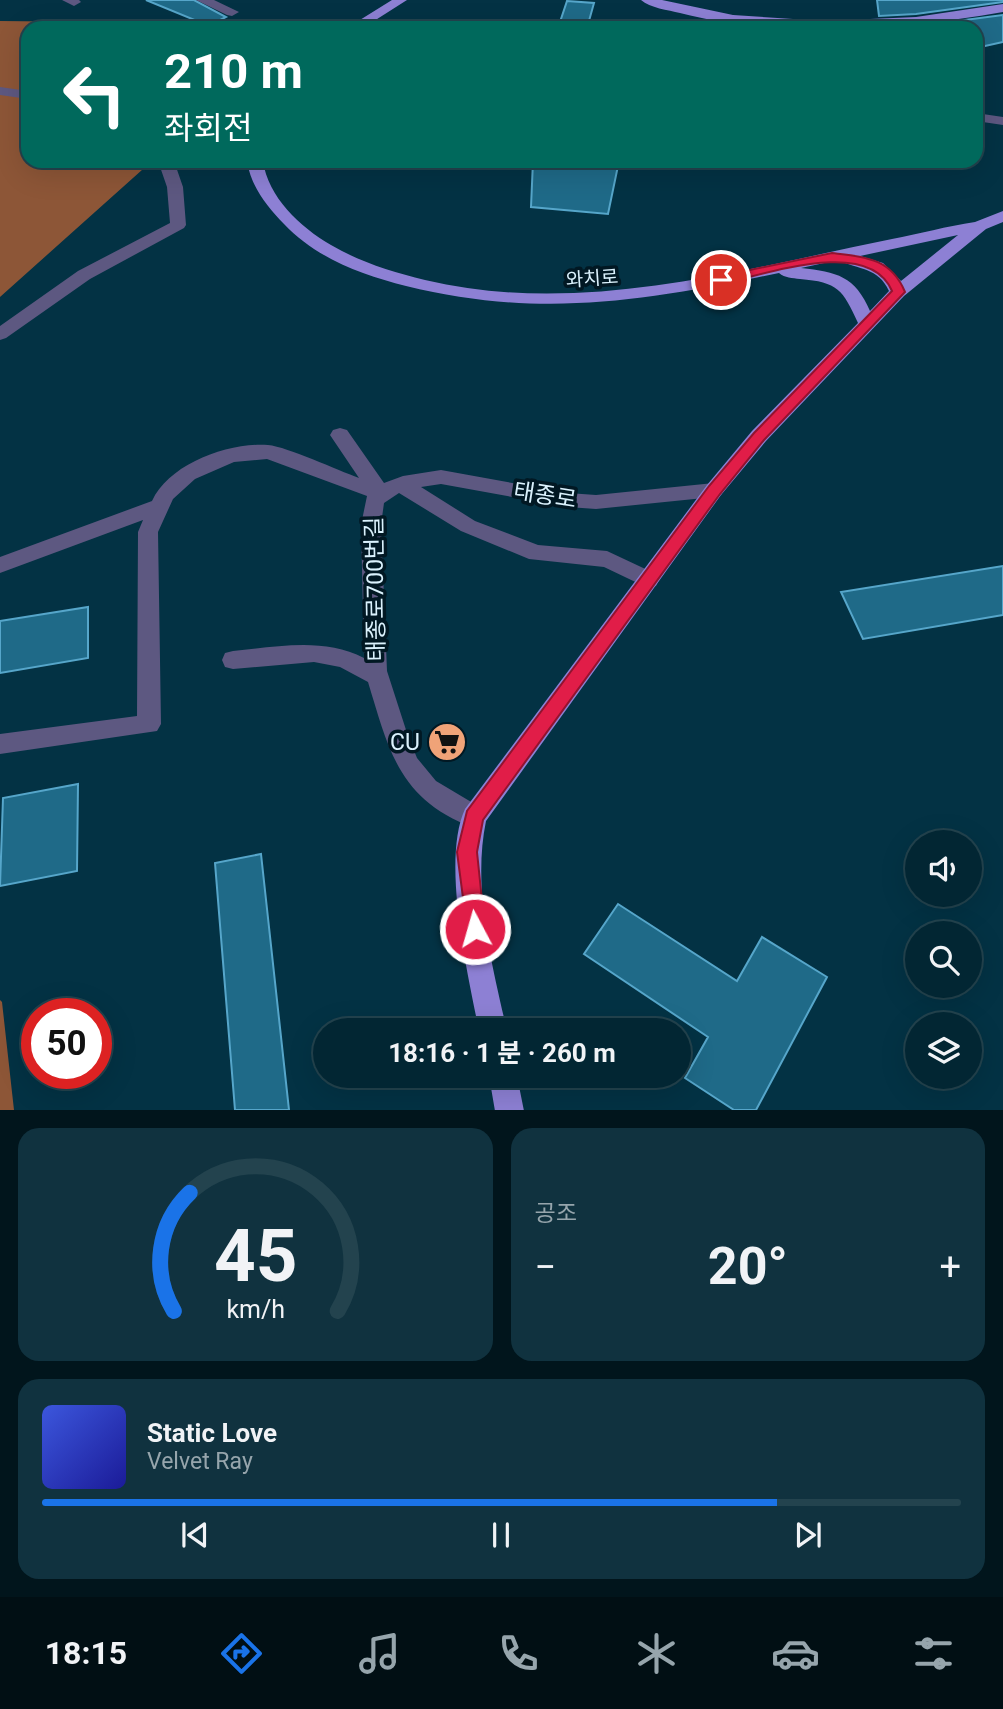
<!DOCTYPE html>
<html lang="ko">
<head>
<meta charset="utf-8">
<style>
	body { margin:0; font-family:Roboto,"Noto Sans KR",sans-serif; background:#10323f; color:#f1f3f6; height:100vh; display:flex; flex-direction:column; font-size:26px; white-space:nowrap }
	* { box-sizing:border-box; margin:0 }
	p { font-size:23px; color:#96a5ac }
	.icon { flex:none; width:38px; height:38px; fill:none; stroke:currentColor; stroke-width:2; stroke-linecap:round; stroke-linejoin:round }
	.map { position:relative; height:1110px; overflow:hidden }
	.panel { display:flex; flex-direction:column; gap:18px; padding:18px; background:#01151c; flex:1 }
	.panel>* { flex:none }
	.banner { position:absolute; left:21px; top:21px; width:962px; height:147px; border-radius:21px; box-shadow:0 7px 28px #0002,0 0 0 2px #23434e; background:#00695c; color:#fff; overflow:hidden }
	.controls { position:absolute; left:905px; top:830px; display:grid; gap:14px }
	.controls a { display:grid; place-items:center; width:77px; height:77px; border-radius:50%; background:#022633; box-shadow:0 7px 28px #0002,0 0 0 2px #23434e; font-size:35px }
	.speed { position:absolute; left:21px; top:998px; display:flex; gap:14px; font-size:35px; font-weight:700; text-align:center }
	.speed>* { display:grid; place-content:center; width:91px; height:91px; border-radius:50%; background:#022633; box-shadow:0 7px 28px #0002,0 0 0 2px #23434e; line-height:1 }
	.speed .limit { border:10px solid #d22; background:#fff; color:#111 }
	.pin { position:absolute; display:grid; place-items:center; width:60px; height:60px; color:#fff; margin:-30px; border:4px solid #fff; border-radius:50%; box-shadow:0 2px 7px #0007 }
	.me { position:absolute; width:77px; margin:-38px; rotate:354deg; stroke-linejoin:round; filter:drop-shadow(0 0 5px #0008) }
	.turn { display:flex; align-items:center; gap:24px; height:147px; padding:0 28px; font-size:32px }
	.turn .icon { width:91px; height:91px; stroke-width:2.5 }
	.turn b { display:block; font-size:49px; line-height:60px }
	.big { font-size:52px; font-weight:700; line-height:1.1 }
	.panel .widget { flex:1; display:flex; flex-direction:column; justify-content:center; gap:10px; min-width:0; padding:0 24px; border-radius:21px; background:#10323f }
	.panel .dial { align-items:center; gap:0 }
	.dial svg { height:182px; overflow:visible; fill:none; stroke:#23434e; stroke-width:7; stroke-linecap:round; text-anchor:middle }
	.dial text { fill:#f1f3f6; stroke:none }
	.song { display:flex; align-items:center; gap:21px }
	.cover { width:84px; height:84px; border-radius:10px; background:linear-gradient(135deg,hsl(230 70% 55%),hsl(240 70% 35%)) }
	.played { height:7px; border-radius:4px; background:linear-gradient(90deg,#1a73e8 80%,#23434e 80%) }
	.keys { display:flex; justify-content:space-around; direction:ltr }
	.heat { display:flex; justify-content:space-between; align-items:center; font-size:38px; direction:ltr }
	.panel .tiles { flex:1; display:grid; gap:18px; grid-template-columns:1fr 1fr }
	.widget:last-child { grid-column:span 2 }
	.trip { position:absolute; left:313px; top:1018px; width:378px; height:70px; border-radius:35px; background:#022633; box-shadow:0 7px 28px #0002,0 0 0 2px #23434e; font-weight:700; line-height:70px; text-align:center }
	.tab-bar { display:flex; height:112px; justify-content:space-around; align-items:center; background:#010f14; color:#96a5ac }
	.tab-bar .icon { width:49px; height:49px }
	.tab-bar .current { color:#1a73e8 }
	.tab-bar b { font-size:32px; color:#f1f3f6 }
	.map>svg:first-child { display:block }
	.forest { fill:#8d5637 }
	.building { fill:#1f6a88; stroke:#56a6ca; stroke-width:2 }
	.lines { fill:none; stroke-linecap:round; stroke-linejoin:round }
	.minor { fill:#5d5881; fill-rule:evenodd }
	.major { fill:#8d80d4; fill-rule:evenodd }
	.route { fill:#e11d48; stroke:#92132f; stroke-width:2 }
	.labels { text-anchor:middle; stroke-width:7; stroke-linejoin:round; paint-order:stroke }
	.far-street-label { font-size:19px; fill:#dbf2fd; stroke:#011823 }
	.street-label { font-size:23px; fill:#dbf2fd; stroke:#011823 }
	.poi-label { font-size:23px; fill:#dbf2fd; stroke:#011823; text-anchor:end }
</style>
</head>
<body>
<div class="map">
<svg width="1003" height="1111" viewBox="0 0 1003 1111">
	<rect width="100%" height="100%" fill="#033244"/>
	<path class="forest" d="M0,21L192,23L191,28H28V161H152L0,297Z
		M0,1000L2,1002L14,1110H0Z"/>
	<path class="building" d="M146,0H194L226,17L209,26Z
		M877,0H1003V2L916,14L879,16Z
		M567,1L594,3L587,28H558Z
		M1003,15V42L976,48V28H903Z
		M533,161H619L608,214L531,207Z
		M1003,566V615L863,639L841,592Z
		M88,607V658L0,673V621Z
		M78,784L77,871L0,886L3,798Z
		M261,854L289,1110H235L215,863Z
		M618,904L737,981L762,937L827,977L756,1110H734L685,1078L708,1037L584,954Z"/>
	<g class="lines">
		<path class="minor" d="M62,0H79L81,2L74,6Z
			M196,0H214L239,12L232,16L227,15Z
			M0,87L28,91V99L0,95Z
			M976,113L1003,117V125L976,121Z
			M158,161H174L183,187L186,225L184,228L90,279L6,338L0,340V326L78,271L170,223L167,187Z
			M340,428L347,430L384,483L403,476L441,470L568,493L596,495L714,483L721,485L724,490L721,495L714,497L596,509L568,507L441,484L421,487L475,521L538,545L607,551L656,574L659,580L656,586L648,588L604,567L529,559L461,531L399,493L384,503L381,525L387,671L407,733L417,758L436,781L483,809L486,817L483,825L474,828C399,800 389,751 368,682L340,667L314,662L233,669L225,667L222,660L225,653L233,651C277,647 323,637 364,658L361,525L367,496L267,459L234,462L195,479L173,499L158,532L161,724L157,731L0,754V734L137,716L138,532L143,520L0,573V557L152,501C169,464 228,442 268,445C288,447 337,470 359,478L330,435L333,430Z"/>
		<path class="major" d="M392,0H407L363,28H347Z
			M641,0H662L733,15L824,21L916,17L1003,4V12C898,30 784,40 680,13C668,10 650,8 641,0Z
			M247,161H263C268,197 300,227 331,245C360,262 392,272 425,280C580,317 739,270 892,239C919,234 947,226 975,222L1003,211V222L986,229L904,296L766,441L721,495L486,821C472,889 492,964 507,1031H479C468,974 441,861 465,809L707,485L752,431L858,323C843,290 838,282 800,279C792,278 785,278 779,273C645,301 541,319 406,286C362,275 316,258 284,224C267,206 251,187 247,161ZM958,235L901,281L883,263L860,256ZM838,260C859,270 878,267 889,291L870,311C855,276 837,272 801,268Z
			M489,1076H517L524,1111H495Z"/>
	</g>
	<path class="route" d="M832,253C865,257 891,258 905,292L764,440L720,494L483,820L477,852L485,929L482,936L475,939L468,936L457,852L467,811L709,486L754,433L892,291C869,236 764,275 721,284L714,280L721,276Z"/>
	<defs>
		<symbol id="supermarket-disc" viewBox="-11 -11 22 22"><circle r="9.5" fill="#f0a378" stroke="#011823"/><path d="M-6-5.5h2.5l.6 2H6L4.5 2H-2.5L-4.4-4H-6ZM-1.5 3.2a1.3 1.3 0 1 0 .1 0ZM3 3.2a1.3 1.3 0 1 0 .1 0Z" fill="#111"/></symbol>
	</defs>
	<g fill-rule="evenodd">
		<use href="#supermarket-disc" x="425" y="720" width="44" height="44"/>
	</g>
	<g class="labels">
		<g class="far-street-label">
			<text transform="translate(592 278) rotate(-4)" y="7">와치로</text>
		</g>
		<g class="street-label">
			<text transform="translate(545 495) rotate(9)" y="8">태종로</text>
			<text transform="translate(375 589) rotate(-91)" y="8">태종로700번길</text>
		</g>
		<g class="poi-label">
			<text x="420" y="750">CU</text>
		</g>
	</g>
</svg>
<div class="controls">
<a><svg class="icon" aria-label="sound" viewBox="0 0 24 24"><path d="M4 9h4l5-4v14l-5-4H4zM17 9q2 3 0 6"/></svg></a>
<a><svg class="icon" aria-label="search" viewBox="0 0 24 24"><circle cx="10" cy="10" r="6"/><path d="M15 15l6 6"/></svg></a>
<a><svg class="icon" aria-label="layers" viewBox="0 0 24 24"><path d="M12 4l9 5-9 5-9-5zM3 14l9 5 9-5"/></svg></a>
</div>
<div class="speed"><div class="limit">50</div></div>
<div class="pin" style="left:721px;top:280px;background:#d93025"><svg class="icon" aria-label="arrive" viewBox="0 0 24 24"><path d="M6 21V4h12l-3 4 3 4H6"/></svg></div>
<svg class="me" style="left:475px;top:929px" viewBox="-20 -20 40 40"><circle r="17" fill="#e11d48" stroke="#fff" stroke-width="3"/><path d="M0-11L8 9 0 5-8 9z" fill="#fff"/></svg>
<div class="trip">18:16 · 1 분 · 260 m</div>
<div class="banner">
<div class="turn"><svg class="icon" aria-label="left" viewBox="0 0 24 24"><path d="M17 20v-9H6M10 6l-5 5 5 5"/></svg><div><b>210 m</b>좌회전</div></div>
</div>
</div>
<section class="panel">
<div class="tiles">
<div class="widget dial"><svg viewBox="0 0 100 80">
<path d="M14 69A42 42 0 1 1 86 69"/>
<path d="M14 69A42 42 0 0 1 21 17" stroke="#1a73e8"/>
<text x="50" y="56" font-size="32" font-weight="700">45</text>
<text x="50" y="72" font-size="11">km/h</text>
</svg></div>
<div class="widget"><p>공조</p>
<div class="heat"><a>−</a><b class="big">20°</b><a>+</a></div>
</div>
<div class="widget">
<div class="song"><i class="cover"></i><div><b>Static Love</b><p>Velvet Ray</p></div></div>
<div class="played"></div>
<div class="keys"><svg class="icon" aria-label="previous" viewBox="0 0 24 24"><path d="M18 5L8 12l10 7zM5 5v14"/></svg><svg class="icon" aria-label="pause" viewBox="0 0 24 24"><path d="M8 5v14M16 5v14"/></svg><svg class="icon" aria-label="next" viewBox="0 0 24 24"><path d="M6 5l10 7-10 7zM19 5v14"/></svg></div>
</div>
</div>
</section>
<nav class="tab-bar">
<b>18:15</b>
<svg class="icon current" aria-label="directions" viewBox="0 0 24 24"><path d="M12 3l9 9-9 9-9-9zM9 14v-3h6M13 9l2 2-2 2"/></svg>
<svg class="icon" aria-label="music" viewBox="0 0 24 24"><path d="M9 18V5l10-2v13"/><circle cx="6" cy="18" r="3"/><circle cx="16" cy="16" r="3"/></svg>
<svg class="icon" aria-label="phone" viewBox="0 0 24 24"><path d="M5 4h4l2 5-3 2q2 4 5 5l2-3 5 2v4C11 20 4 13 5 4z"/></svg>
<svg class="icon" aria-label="climate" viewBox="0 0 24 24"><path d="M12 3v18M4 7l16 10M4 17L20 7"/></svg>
<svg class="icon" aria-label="car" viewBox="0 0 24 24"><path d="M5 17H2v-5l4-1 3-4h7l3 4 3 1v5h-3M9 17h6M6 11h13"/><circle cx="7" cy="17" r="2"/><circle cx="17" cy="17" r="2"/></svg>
<svg class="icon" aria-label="filters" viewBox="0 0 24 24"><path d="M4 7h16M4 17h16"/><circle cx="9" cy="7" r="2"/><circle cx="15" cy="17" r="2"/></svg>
</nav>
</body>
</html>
